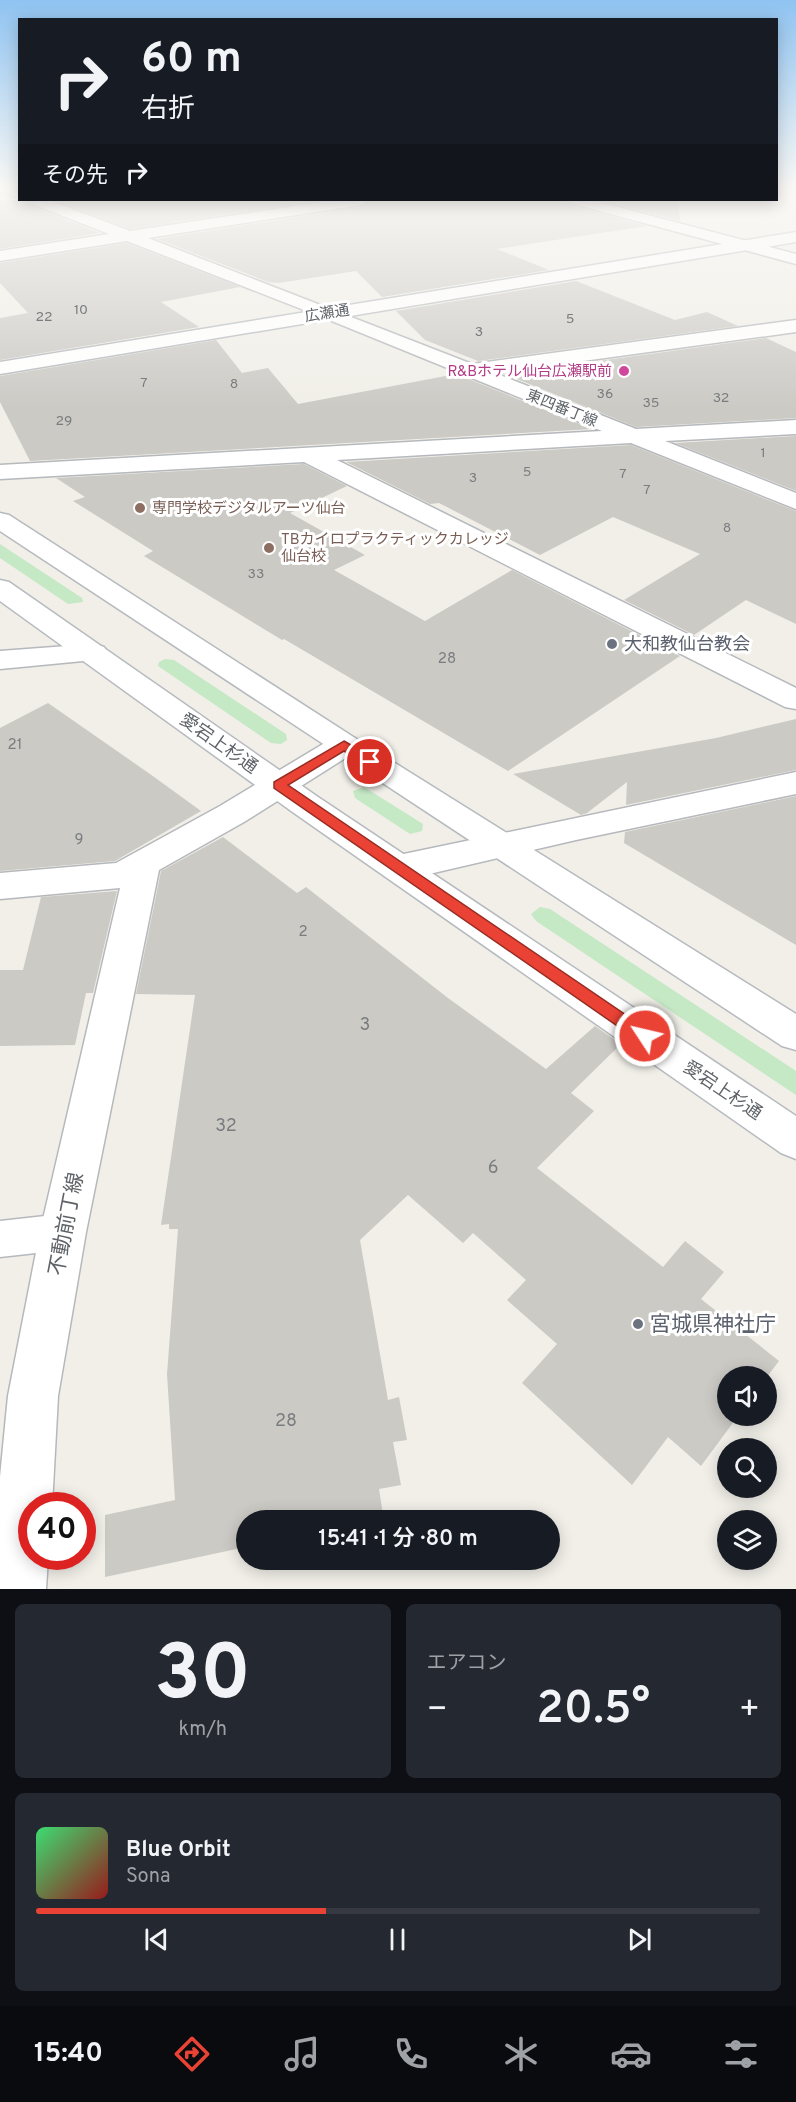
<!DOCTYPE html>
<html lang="ja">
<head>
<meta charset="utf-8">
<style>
	body { margin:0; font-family:Overpass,"Noto Sans JP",sans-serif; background:#242831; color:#f1f3f6; height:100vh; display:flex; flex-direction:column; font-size:22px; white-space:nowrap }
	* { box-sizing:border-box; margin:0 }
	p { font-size:20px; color:#9ea1a6 }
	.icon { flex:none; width:33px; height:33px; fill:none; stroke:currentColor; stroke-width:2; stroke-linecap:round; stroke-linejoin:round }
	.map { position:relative; height:1589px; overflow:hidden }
	.sheet { display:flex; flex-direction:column; gap:15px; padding:15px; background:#0d0f14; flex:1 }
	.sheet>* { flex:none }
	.banner { position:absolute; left:18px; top:18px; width:760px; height:183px; border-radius:0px; box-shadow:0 3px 15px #0003; background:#171b24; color:#f1f3f6; overflow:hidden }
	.controls { position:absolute; left:717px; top:1366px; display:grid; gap:12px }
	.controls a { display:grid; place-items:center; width:60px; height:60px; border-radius:50%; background:#171b24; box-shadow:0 3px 15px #0003; font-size:30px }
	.speed { position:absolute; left:18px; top:1492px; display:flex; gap:12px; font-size:30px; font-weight:700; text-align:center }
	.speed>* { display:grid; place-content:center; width:78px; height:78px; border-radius:50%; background:#171b24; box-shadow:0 3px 15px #0003; line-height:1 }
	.speed .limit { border:9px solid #d22; background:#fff; color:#111 }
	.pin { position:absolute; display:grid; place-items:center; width:51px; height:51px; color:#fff; margin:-26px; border:3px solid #fff; border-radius:50%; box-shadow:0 2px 6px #0007 }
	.me { position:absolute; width:66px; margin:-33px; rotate:305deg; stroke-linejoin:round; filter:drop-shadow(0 0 4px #0008) }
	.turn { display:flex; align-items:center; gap:21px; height:126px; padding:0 24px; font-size:27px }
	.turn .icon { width:78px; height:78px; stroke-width:2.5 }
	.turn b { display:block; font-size:42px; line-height:51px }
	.then { display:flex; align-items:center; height:57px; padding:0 24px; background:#0003; gap:12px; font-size:22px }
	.big { font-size:45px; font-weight:600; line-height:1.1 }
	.sheet .widget { flex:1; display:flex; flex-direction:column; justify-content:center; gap:9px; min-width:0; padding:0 21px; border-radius:9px; background:#242831 }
	.sheet .dial { align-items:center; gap:0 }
	.dial b { font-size:78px; line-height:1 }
	.song { display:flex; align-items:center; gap:18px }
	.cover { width:72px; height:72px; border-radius:9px; background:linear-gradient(135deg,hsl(140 70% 55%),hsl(0 70% 35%)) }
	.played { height:6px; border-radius:3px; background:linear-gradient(90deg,#ea4335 40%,#363941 40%) }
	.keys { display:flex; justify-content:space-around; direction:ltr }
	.heat { display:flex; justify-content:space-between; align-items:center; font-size:33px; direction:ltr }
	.sheet .tiles { flex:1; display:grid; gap:15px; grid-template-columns:1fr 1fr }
	.widget:last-child { grid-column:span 2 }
	.trip { position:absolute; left:236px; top:1510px; width:324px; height:60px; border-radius:30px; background:#171b24; box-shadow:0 3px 15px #0003; font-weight:600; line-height:60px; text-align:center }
	.menu { display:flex; height:96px; justify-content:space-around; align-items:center; background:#090b0e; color:#9ea1a6 }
	.menu .icon { width:42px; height:42px }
	.menu .selected { color:#ea4335 }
	.menu b { font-size:27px; color:#f1f3f6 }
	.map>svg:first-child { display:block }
	.green { fill:#c5e8c5 }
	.building { fill:#cccac5 }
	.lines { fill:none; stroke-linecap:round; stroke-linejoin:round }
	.lane-casing { stroke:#b5b8bc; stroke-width:3 }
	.street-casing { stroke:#b5b8bc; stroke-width:3 }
	.secondary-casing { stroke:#b6babf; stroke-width:3 }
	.lane { fill:#fff; fill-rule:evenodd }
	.street { fill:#fff; fill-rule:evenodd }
	.secondary { fill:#fff; fill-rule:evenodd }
	.route { fill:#ea4335; stroke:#982c22; stroke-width:1.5 }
	.hotel-dot { fill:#d1479c; stroke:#fff; stroke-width:2 }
	.education-dot { fill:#8d6e63; stroke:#fff; stroke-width:2 }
	.worship-dot { fill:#6b7280; stroke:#fff; stroke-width:2 }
	.labels { text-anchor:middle; stroke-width:6; stroke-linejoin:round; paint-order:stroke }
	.far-number-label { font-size:14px; fill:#7a7d7f }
	.far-street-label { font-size:15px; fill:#5f6368; stroke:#fff }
	.far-hotel-label { font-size:15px; fill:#b23c85; stroke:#fff; text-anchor:end }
	.far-education-label { font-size:15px; fill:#785e54; stroke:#fff; text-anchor:start }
	.number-label { font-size:15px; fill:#7a7d7f }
	.worship-label { font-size:18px; fill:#5b616d; stroke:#fff; text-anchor:start }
	.street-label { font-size:18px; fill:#5f6368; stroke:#fff }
	.near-number-label { font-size:18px; fill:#7a7d7f }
	.near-street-label { font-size:21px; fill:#5f6368; stroke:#fff }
	.near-worship-label { font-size:21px; fill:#5b616d; stroke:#fff; text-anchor:start }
</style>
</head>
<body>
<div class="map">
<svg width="796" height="1589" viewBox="0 0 796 1589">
	<rect width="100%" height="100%" fill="#f1efe8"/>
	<path class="green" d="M0,544L82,598L83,602L68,604L0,558Z
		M165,659L174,660L286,734L287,740L281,744L271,743L158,666L159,662Z
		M364,787L423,824L422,831L410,834L355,798L353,791Z
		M540,907L550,909L796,1071V1095L536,921L531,914Z"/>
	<path class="building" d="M0,200H26L29,205L100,233L0,249Z
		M53,200H323L130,229Z
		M370,200H565L569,205L647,226L497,249L549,270L382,297L356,271L279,283L268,282L157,239L361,207Z
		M598,200H678L680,221Z
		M127,243L240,287L161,302L199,327L0,360V318L28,313L0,283V263Z
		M576,281L675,320L707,312L738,326L478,361L425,340L396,311Z
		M766,338L796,352V418L636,427L504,374Z
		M216,340L242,373L268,368L298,404L456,374L592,429L30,461L0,402V376Z
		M796,436V491L675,443Z
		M631,445L796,511V624L746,600L694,635L624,600L700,554L613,517L540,555L439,503L430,504L346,462Z
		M304,464L347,486L290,513L365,555L334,570L425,621L512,570L680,656L508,771L284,639L282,640L144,556L153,551L73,501L85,497L56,478Z
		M48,703L150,774L201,811L115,861L0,871V728Z
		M796,719V770L626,805L627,782L587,813L581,815L513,774L716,738Z
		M796,796V945L624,843L625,832Z
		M223,837L297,893L306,887L448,998L546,1069L595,1026L621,1044L571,1093L594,1111L537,1168L663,1267L685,1241L724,1272L701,1299L779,1361L766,1378L728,1377V1416H738L701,1466L668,1437L632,1485L522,1383L557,1344L507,1300L526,1280L473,1233L463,1243L408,1195L360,1240L388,1400L399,1397L407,1440L393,1442L401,1485L379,1489L384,1521H246V1547L105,1577V1515L175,1500L167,1374L178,1229H169V1224L161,1225L195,995L136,994L161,871Z
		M117,891L93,993H86L75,1045L0,1046V970H23L41,897Z"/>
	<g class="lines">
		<defs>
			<path id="lane" d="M63,1214L76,1220L82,1232L76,1244L63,1250L0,1257V1221Z"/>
			<path id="street" d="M0,186L20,189V198L0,192Z
				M28,200H48L130,231L335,200H368L361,205L148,238L472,364L796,320V332L495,373L636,429L796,420V434L665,441L796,493V509L631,443L337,460L796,688V709L785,707L304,462L0,479V465L602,431L322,317L127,241L0,261V251L109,234L30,203Z
				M567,200H591L796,254V264L570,203Z
				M94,644L104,647L108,653L104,659L0,669V651Z
				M344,735L355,738L360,745L355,752L244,822L159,870L86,1232L58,1396L52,1506H32V1557H48L46,1589H0V1477L8,1396L40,1232L120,888L0,899V873L116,863L220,806L333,738Z
				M796,772V794L576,840L399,881L387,877L381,868L387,859L399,855Z"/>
			<path id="secondary" d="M796,232V242L0,374V362Z
				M0,513L9,515L355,738L796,1014V1050L782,1046L0,531Z
				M0,580L9,582L318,797L796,1116V1159L781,1153L294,813L0,601Z"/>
		</defs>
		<use href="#lane" class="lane-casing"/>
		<use href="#street" class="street-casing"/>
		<use href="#secondary" class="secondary-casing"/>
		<use href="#lane" class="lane"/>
		<use href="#street" class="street"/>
		<use href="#secondary" class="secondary"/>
	</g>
	<linearGradient id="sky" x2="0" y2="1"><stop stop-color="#8fc3f1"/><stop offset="0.46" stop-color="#f9f8f5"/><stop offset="1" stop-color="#f9f8f5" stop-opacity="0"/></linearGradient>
	<rect width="796" height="408" fill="url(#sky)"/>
	<path class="route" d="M344,741L375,759V765H366L344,751L288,785L651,1032L653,1036L651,1041H639L274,788V782Z"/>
	<circle class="hotel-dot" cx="624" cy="371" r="6"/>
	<g class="education-dot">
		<circle cx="140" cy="508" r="6"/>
		<circle cx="269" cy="548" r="6"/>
	</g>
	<g class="worship-dot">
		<circle cx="612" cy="644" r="6"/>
		<circle cx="638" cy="1324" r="6"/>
	</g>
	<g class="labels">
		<g class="far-number-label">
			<text x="81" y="314">10</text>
			<text x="44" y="321">22</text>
			<text x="570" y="323">5</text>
			<text x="479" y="336">3</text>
			<text x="144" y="387">7</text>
			<text x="234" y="388">8</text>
			<text x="605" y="398">36</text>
			<text x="721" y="402">32</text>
			<text x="651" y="407">35</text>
			<text x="64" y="425">29</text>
			<text x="763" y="457">1</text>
			<text x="527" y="476">5</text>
			<text x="623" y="478">7</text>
			<text x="473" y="482">3</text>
			<text x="647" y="494">7</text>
			<text x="727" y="532">8</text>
			<text x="256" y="578">33</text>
		</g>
		<g class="far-street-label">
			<text transform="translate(327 313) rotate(-9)" y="5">広瀬通</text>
			<text transform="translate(562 408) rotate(22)" y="5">東四番丁線</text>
		</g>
		<g class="far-hotel-label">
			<text x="612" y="376">R&amp;Bホテル仙台広瀬駅前</text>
		</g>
		<g class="far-education-label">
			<text x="152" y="513">専門学校デジタルアーツ仙台</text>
			<text x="281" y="544">TBカイロプラクティックカレッジ<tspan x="281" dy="17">仙台校</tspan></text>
		</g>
		<g class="number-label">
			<text x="447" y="663">28</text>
			<text x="15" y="749">21</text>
			<text x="79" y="844">9</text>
			<text x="303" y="936">2</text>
		</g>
		<g class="worship-label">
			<text x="624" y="650">大和教仙台教会</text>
		</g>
		<g class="street-label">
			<text transform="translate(219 743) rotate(35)" y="6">愛宕上杉通</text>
			<text transform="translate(723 1090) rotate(34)" y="6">愛宕上杉通</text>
		</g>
		<g class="near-number-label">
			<text x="365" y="1030">3</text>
			<text x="226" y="1131">32</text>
			<text x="493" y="1173">6</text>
			<text x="286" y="1426">28</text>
		</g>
		<g class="near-street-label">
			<text transform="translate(66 1224) rotate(-79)" y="7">不動前丁線</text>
		</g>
		<g class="near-worship-label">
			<text x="650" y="1331">宮城県神社庁</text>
		</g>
	</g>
</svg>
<div class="controls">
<a><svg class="icon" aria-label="sound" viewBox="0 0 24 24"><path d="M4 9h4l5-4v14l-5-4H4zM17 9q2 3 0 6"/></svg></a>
<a><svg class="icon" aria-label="search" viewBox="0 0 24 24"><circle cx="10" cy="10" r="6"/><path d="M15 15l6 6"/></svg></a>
<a><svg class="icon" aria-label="layers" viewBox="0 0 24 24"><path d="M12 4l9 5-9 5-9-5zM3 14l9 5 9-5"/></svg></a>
</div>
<div class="speed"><div class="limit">40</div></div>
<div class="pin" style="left:370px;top:762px;background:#d93025"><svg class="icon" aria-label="arrive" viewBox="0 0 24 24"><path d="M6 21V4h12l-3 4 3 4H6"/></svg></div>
<svg class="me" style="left:645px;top:1036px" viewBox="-20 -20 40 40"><circle r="17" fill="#ea4335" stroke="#fff" stroke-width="3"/><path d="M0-11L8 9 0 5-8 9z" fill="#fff"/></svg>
<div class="trip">15:41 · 1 分 · 80 m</div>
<div class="banner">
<div class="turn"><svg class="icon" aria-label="right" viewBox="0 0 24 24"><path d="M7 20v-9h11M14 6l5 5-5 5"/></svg><div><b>60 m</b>右折</div></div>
<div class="then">その先<svg class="icon" aria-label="right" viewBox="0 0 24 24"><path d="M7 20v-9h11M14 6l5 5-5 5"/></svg></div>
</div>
</div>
<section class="sheet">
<div class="tiles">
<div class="widget dial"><b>30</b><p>km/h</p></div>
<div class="widget"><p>エアコン</p>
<div class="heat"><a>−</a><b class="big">20.5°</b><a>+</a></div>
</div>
<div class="widget">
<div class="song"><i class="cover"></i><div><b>Blue Orbit</b><p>Sona</p></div></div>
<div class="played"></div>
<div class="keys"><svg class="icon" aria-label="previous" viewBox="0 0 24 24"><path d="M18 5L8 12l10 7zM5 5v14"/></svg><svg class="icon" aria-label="pause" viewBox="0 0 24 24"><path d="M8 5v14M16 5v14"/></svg><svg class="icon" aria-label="next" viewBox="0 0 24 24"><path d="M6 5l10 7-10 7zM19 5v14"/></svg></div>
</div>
</div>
</section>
<nav class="menu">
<b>15:40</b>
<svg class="icon selected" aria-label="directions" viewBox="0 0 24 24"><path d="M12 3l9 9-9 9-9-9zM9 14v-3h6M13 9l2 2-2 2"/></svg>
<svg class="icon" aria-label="music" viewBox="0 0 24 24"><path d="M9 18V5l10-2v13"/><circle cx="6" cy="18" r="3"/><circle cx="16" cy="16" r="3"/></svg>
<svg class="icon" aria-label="phone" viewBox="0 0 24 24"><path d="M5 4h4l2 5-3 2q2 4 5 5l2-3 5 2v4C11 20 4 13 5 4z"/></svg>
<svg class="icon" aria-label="climate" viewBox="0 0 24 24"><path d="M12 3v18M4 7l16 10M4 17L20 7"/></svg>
<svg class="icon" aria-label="car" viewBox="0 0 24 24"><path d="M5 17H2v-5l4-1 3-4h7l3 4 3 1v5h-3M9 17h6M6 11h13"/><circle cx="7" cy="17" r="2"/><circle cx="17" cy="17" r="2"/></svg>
<svg class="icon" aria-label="filters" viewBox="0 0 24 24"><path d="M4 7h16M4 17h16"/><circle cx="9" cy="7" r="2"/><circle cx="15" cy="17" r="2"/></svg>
</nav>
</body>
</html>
